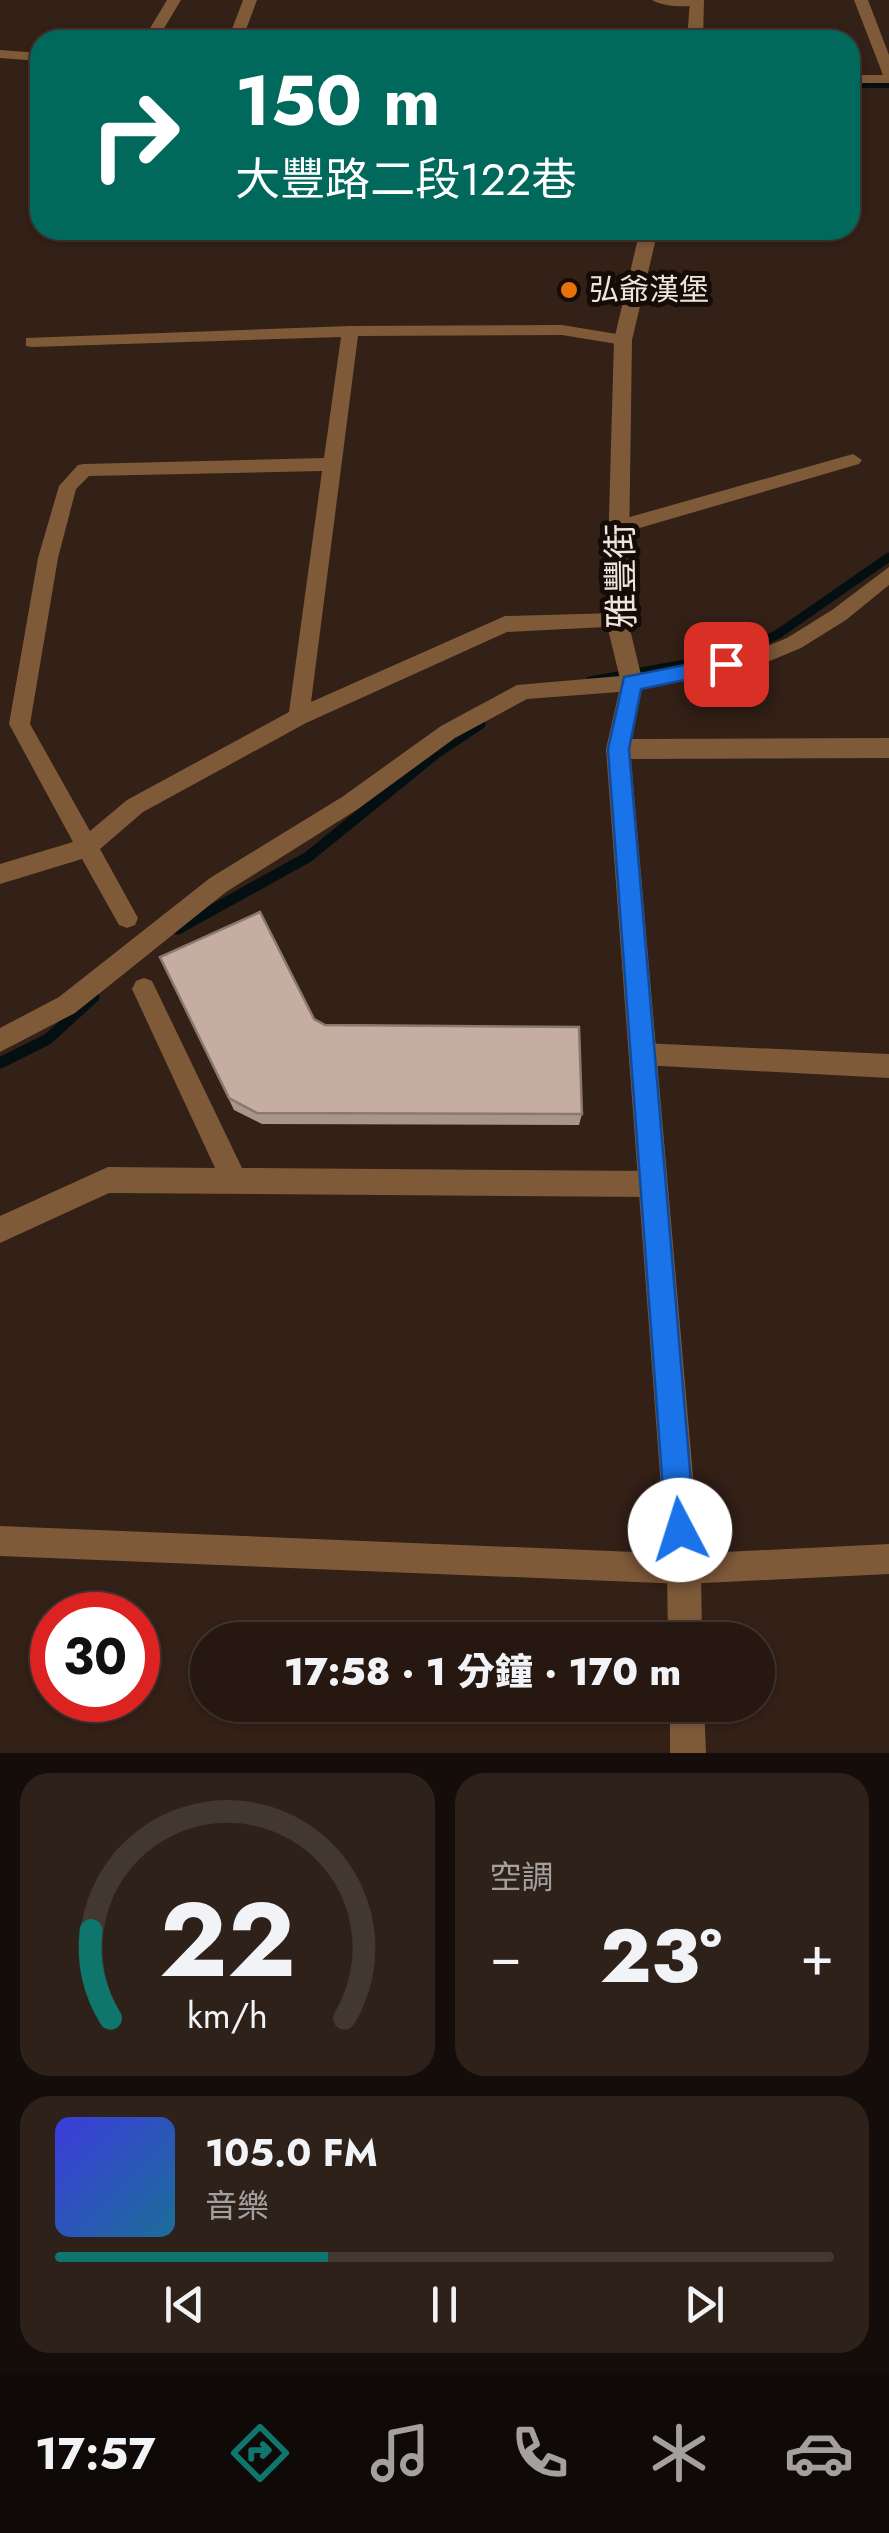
<!DOCTYPE html>
<html lang="zh-TW">
<head>
<meta charset="utf-8">
<style>
	body { margin:0; font-family:Jost,"Noto Sans TC",sans-serif; background:#2e211a; color:#f1f3f6; height:100vh; display:flex; flex-direction:column; font-size:38px; white-space:nowrap }
	* { box-sizing:border-box; margin:0 }
	p { font-size:32px; color:#a4a09f }
	.icon { flex:none; width:55px; height:55px; fill:none; stroke:currentColor; stroke-width:2; stroke-linecap:round; stroke-linejoin:round }
	.map { position:relative; height:1753px; overflow:hidden }
	.panel { display:flex; flex-direction:column; gap:20px; padding:20px; background:#150d09; flex:1 }
	.panel>* { flex:none }
	.hud { position:absolute; left:30px; top:30px; width:830px; height:210px; border-radius:30px; box-shadow:0 2px 8px #0004,0 0 0 2px #423731; background:#00695c; color:#fff; overflow:hidden }
	.speed { position:absolute; left:30px; top:1592px; display:flex; gap:20px; font-size:50px; font-weight:700; text-align:center }
	.speed>* { display:grid; place-content:center; width:130px; height:130px; border-radius:50%; background:#261811; box-shadow:0 2px 8px #0004,0 0 0 2px #423731; line-height:1 }
	.speed .limit { border:15px solid #d22; background:#fff; color:#111 }
	.pin { position:absolute; display:grid; place-items:center; width:85px; height:85px; color:#fff; margin:-42px; border-radius:20px; box-shadow:0 5px 15px #0006 }
	.me { position:absolute; width:110px; margin:-55px; rotate:355deg; stroke-linejoin:round; filter:drop-shadow(0 0 8px #0008) }
	.turn { display:flex; align-items:center; gap:35px; height:210px; padding:0 40px; font-size:45px }
	.turn .icon { width:130px; height:130px; stroke-width:2.5 }
	.turn b { display:block; font-size:70px; line-height:85px }
	.big { font-size:75px; font-weight:800; line-height:1.1 }
	.panel .tile { flex:1; display:flex; flex-direction:column; justify-content:center; gap:15px; min-width:0; padding:0 35px; border-radius:30px; background:#2e211a }
	.panel .dial { align-items:center; gap:0 }
	.dial svg { height:260px; overflow:visible; fill:none; stroke:#423731; stroke-width:7; stroke-linecap:round; text-anchor:middle }
	.dial text { fill:#f1f3f6; stroke:none }
	.song { display:flex; align-items:center; gap:30px }
	.cover { width:120px; height:120px; border-radius:15px; background:linear-gradient(135deg,hsl(240 70% 55%),hsl(200 70% 35%)) }
	.played { height:10px; border-radius:5px; background:linear-gradient(90deg,#0f766e 35%,#423731 35%) }
	.keys { display:flex; justify-content:space-around; direction:ltr }
	.heat { display:flex; justify-content:space-between; align-items:center; font-size:55px; direction:ltr }
	.panel .tiles { flex:1; display:grid; gap:20px; grid-template-columns:1fr 1fr }
	.tile:last-child { grid-column:span 2 }
	.trip { position:absolute; left:190px; top:1622px; width:585px; height:100px; border-radius:50px; background:#261811; box-shadow:0 2px 8px #0004,0 0 0 2px #423731; font-weight:800; line-height:100px; text-align:center }
	.menu { display:flex; height:160px; justify-content:space-around; align-items:center; background:#0f0a07; color:#a4a09f }
	.menu .icon { width:70px; height:70px }
	.menu .selected { color:#0f766e }
	.menu b { font-size:45px; color:#f1f3f6 }
	.map>svg:first-child { display:block }
	.lines { fill:none; stroke-linecap:round; stroke-linejoin:round }
	.stream-far2 { stroke:#040f11; stroke-width:8 }
	.stream-far1 { stroke:#040f11; stroke-width:9 }
	.stream { stroke:#040f11; stroke-width:11 }
	.service { fill:#7e5a39; fill-rule:evenodd }
	.minor { fill:#7e5a39; fill-rule:evenodd }
	.wall { fill:#aa958a }
	.building { fill:#c6ada1; stroke:#8b7971; stroke-width:2.5 }
	.route { fill:#1a73e8; stroke:#114b97; stroke-width:2.5 }
	.food-dot { fill:#e8710a; stroke:#150c08; stroke-width:4 }
	.labels { text-anchor:middle; stroke-width:10; stroke-linejoin:round; paint-order:stroke }
	.far-poi-label { font-size:30px; fill:#f1e4dd; stroke:#150c08; text-anchor:start }
	.street-label { font-size:35px; fill:#f1e4dd; stroke:#150c08 }
</style>
</head>
<body>
<div class="map">
<svg width="889" height="1753" viewBox="0 0 889 1753">
	<rect width="100%" height="100%" fill="#332017"/>
	<g class="lines">
		<path class="stream-far2" d="M853,84H889"/>
		<path class="stream-far1" d="M590,681L736,655L778,634L889,557"/>
		<path class="stream" d="M178,929L308,857L435,754L480,724
			M0,1063L48,1039L94,997"/>
		<path class="service" d="M167,0H181L157,40H143Z
			M243,0H257L242,40H228Z
			M652,0H702L704,2C692,9 664,7 652,0Z
			M854,0H868L889,55V83H850V75H883Z
			M0,50L40,53V61L0,58Z
			M562,325L623,335L631,340L623,345L562,335L358,336L311,702L505,616L617,613L627,621L624,626L507,632L306,723L143,812L100,849L138,918L135,925L127,928L119,925L82,859L0,884V864L73,842L9,724L38,558L59,486L78,465L84,464L324,458L341,337L32,347L26,346V338L350,326ZM322,471L289,712L127,800L90,831L30,724L58,558L76,489L89,476Z
			M853,454L862,460L859,464L619,534L610,527L612,522Z
			M889,567V585L846,620L801,648L753,668L632,691L527,699L455,738L358,809L226,892L75,1013L0,1052V1028L59,997L210,878L342,797L441,726L517,685L632,675L750,653L787,638L832,610Z
			M144,978L152,981L242,1168L652,1171L661,1175L665,1184L661,1193L652,1197L109,1193L0,1243V1216L108,1167L215,1168L132,989L136,981Z
			M641,1043L889,1054V1078L641,1065L632,1062L629,1054L632,1046Z
			M0,1526L684,1554L889,1544V1574L684,1584L0,1556Z"/>
		<path class="minor" d="M690,0H704L703,40H687Z
			M640,230H658L632,340L628,621L643,683L632,739L889,738V758L631,759L701,1569L702,1640H668L667,1569L606,749L621,683L606,621L614,340Z
			M670,1705H704L706,1753H670Z"/>
	</g>
	<path class="wall" d="M160,957L314,1019L325,1025L582,1114L579,1125L262,1124L234,1110Z"/>
	<path class="building" d="M260,912L314,1019L325,1025L579,1027L582,1114L257,1113L229,1098L160,957Z"/>
	<path class="route" d="M726,657L736,664L733,670L641,689L629,749L695,1530L691,1541L680,1545L670,1541L666,1530L608,749L624,677Z"/>
	<circle class="food-dot" cx="569" cy="290" r="10"/>
	<g class="labels">
		<g class="far-poi-label">
			<text x="589" y="300">弘爺漢堡</text>
		</g>
		<g class="street-label">
			<text transform="translate(621 576) rotate(-91)" y="12">雅豐街</text>
		</g>
	</g>
</svg>
<div class="speed"><div class="limit">30</div></div>
<div class="pin" style="left:726px;top:664px;background:#d93025"><svg class="icon" aria-label="arrive" viewBox="0 0 24 24"><path d="M6 21V4h12l-3 4 3 4H6"/></svg></div>
<svg class="me" style="left:680px;top:1530px" viewBox="-20 -20 40 40"><circle r="19" fill="#fff"/><path d="M0-13L10 11 0 6-10 11z" fill="#1a73e8"/></svg>
<div class="trip">17:58 · 1 分鐘 · 170 m</div>
<div class="hud">
<div class="turn"><svg class="icon" aria-label="right" viewBox="0 0 24 24"><path d="M7 20v-9h11M14 6l5 5-5 5"/></svg><div><b>150 m</b>大豐路二段122巷</div></div>
</div>
</div>
<section class="panel">
<div class="tiles">
<div class="tile dial"><svg viewBox="0 0 100 80">
<path d="M14 69A42 42 0 1 1 86 69"/>
<path d="M14 69A42 42 0 0 1 8 42" stroke="#0f766e"/>
<text x="50" y="56" font-size="32" font-weight="700">22</text>
<text x="50" y="72" font-size="11">km/h</text>
</svg></div>
<div class="tile"><p>空調</p>
<div class="heat"><a>−</a><b class="big">23°</b><a>+</a></div>
</div>
<div class="tile">
<div class="song"><i class="cover"></i><div><b>105.0 FM</b><p>音樂</p></div></div>
<div class="played"></div>
<div class="keys"><svg class="icon" aria-label="previous" viewBox="0 0 24 24"><path d="M18 5L8 12l10 7zM5 5v14"/></svg><svg class="icon" aria-label="pause" viewBox="0 0 24 24"><path d="M8 5v14M16 5v14"/></svg><svg class="icon" aria-label="next" viewBox="0 0 24 24"><path d="M6 5l10 7-10 7zM19 5v14"/></svg></div>
</div>
</div>
</section>
<nav class="menu">
<b>17:57</b>
<svg class="icon selected" aria-label="directions" viewBox="0 0 24 24"><path d="M12 3l9 9-9 9-9-9zM9 14v-3h6M13 9l2 2-2 2"/></svg>
<svg class="icon" aria-label="music" viewBox="0 0 24 24"><path d="M9 18V5l10-2v13"/><circle cx="6" cy="18" r="3"/><circle cx="16" cy="16" r="3"/></svg>
<svg class="icon" aria-label="phone" viewBox="0 0 24 24"><path d="M5 4h4l2 5-3 2q2 4 5 5l2-3 5 2v4C11 20 4 13 5 4z"/></svg>
<svg class="icon" aria-label="climate" viewBox="0 0 24 24"><path d="M12 3v18M4 7l16 10M4 17L20 7"/></svg>
<svg class="icon" aria-label="car" viewBox="0 0 24 24"><path d="M5 17H2v-5l4-1 3-4h7l3 4 3 1v5h-3M9 17h6M6 11h13"/><circle cx="7" cy="17" r="2"/><circle cx="17" cy="17" r="2"/></svg>
</nav>
</body>
</html>
